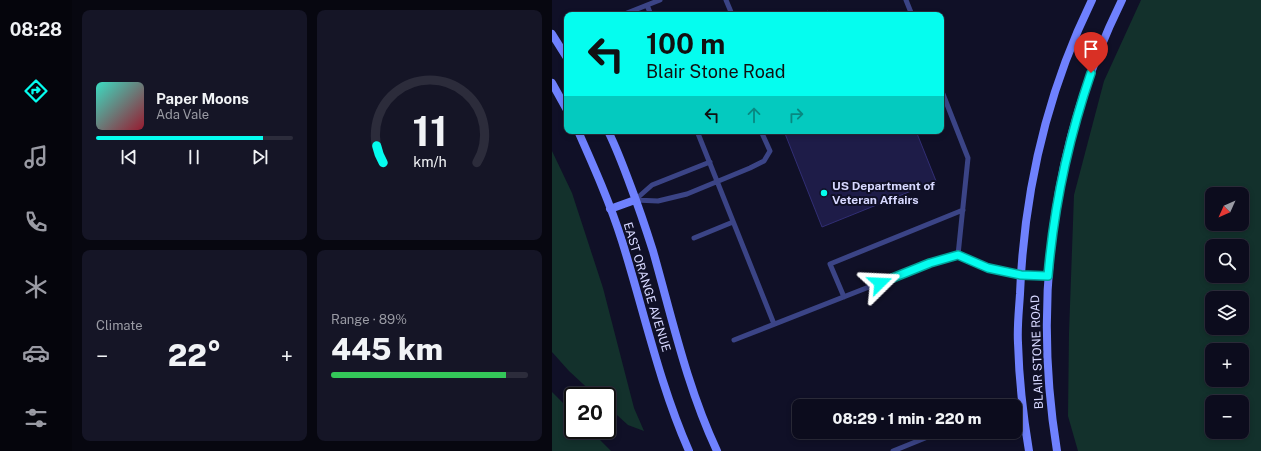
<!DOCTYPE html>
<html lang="en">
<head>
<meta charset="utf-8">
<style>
	body { margin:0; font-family:"Public Sans",sans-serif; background:#151526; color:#f1f3f6; height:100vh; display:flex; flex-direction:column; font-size:15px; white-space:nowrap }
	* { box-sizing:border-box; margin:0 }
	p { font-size:13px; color:#9a9ba4 }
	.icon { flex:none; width:22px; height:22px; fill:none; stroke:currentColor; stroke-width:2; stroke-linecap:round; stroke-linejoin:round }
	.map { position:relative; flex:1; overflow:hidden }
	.panel { display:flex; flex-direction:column; gap:10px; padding:10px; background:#070710; width:480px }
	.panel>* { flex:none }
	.hud { position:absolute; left:12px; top:12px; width:380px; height:122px; border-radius:8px; box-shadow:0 2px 6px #0003,0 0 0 1px #2c2c3b; background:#05fdef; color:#111; overflow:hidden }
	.needle { width:26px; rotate:225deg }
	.tools { position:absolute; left:653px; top:187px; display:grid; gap:8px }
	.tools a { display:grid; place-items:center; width:44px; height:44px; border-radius:8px; background:#0c0c1d; box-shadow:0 2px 6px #0003,0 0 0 1px #2c2c3b; font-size:20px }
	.speed { position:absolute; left:12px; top:387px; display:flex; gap:8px; font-size:20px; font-weight:700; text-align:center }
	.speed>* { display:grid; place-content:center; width:52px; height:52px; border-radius:50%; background:#0c0c1d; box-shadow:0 2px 6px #0003,0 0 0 1px #2c2c3b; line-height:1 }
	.speed .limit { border:2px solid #111; border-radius:6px; background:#fff; color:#111 }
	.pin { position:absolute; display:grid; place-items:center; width:34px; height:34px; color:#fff; margin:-41px -17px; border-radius:50% 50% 50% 0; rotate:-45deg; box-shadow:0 0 4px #0007 }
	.pin .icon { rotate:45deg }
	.me { position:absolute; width:44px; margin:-22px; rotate:69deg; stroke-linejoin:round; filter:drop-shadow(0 0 3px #0008) }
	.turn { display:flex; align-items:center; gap:14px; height:84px; padding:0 16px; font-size:18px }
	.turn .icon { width:52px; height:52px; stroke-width:2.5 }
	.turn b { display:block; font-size:28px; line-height:34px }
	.lanes { display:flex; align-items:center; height:38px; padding:0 16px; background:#0003; justify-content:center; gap:20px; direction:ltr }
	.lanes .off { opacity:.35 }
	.big { font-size:30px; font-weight:800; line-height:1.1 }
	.panel .widget { flex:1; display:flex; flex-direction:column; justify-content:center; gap:6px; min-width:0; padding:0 14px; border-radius:8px; background:#151526 }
	.panel .dial { align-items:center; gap:0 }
	.dial svg { height:104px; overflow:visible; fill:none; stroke:#2c2c3b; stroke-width:7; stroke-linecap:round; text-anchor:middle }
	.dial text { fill:#f1f3f6; stroke:none }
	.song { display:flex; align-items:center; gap:12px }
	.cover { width:48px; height:48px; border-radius:6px; background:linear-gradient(135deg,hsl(170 70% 55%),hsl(350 70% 35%)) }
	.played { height:4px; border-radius:2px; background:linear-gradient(90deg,#05fdef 85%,#2c2c3b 85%) }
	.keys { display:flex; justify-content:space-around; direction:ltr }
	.heat { display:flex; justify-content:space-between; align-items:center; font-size:22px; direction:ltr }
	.charge { height:6px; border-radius:3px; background:linear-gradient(90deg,#34c759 89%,#2c2c3b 0) }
	.panel .tiles { flex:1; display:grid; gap:10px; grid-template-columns:repeat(2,1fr) }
	.trip { position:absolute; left:240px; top:399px; width:230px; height:40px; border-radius:8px; background:#0c0c1d; box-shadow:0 2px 6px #0003,0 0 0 1px #2c2c3b; font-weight:800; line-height:40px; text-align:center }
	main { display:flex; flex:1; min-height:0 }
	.dock { display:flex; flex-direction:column; width:72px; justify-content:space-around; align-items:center; background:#05050c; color:#9a9ba4 }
	.dock .icon { width:28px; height:28px }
	.dock .selected { color:#05fdef }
	.dock b { font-size:18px; color:#f1f3f6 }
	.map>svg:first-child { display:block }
	.green { fill:#13312c; fill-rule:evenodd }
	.building { fill:#1e1c48; stroke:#312e74 }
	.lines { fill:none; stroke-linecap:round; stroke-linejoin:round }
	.lane { stroke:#3b4486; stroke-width:5 }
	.secondary { stroke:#6f81fe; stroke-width:8 }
	.route-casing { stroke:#03a49b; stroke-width:10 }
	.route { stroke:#05fdef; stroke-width:7 }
	.poi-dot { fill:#05fdef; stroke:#101027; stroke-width:1.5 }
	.labels { text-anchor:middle; stroke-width:4; stroke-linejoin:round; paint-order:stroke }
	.poi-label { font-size:12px; font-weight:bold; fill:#d7d8ff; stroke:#101027; text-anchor:start }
	.street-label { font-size:12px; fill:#d7d8ff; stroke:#101027 }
</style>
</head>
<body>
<main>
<nav class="dock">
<b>08:28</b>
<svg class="icon selected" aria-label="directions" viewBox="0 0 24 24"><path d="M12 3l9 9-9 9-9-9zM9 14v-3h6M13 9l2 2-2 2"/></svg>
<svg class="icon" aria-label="music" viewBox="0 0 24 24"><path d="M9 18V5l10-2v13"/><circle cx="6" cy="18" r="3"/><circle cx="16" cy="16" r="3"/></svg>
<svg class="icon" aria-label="phone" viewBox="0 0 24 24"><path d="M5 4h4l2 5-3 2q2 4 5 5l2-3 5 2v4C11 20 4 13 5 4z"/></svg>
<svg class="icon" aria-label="climate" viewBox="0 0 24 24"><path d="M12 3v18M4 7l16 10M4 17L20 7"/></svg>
<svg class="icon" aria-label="car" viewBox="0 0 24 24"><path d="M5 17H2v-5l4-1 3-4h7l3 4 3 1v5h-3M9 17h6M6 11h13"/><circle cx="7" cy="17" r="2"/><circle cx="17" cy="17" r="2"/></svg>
<svg class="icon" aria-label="filters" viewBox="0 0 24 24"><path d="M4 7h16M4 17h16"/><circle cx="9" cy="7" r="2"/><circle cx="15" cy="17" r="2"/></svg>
</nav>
<section class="panel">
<div class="tiles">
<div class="widget">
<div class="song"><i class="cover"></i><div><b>Paper Moons</b><p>Ada Vale</p></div></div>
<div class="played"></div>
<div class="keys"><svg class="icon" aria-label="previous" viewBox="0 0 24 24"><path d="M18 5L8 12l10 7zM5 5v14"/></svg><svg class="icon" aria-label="pause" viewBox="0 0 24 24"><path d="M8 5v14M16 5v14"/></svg><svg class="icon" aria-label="next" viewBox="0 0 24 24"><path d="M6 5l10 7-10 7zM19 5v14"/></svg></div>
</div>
<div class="widget dial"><svg viewBox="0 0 100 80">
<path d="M14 69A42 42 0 1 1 86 69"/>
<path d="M14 69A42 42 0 0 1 9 56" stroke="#05fdef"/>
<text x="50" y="56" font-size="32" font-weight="700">11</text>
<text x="50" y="72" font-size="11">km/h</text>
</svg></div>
<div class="widget"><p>Climate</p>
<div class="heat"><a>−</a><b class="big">22°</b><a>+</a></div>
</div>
<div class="widget"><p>Range · 89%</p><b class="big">445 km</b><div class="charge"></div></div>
</div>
</section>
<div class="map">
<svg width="709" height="451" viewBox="0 0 709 451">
	<rect width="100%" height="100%" fill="#101027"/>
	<path class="green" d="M589,0H709V451H526L516,416L517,333L522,195L552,81ZM660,194H690V224H660ZM660,246H690V276H660ZM660,298H690V328H660ZM660,350H690V380H660ZM660,402H690V432H660Z
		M0,151L20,193L51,288L82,408L92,431L76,425L55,406V396H44L17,371L0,352Z
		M0,392L21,413V430H38L59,451H0Z"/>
	<path class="building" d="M276,11L278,15H267Z
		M232,131H364L384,181L270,227Z"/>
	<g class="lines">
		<path class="lane" d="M174,0L179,12
			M354,0L360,15
			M95,5L99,15
			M70,15L108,0
			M389,89L416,158L406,255
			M145,131L222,324
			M83,200L106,201L135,194L198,168L212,161L218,151L209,131
			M83,200L100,185L158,162
			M142,238L181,222
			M292,297L278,264L411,210
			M182,340L378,263L406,255L436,268L469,275
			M341,451L388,432"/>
		<path class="secondary" d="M0,34L15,58
			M0,83L15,110
			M26,131C42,167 58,203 70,241C92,311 107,383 137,451
			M56,131C65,149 72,168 79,187C87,208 94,229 101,251C120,318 135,387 165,451
			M58,209L83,200
			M469,275L495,276
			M477,451C471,415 467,379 466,343C465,327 467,310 468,294C472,193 495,92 540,0
			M505,451C480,297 501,140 570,0"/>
	</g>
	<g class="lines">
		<defs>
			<path id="route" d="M328,283L378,263L406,255L436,268L469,275L496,276C502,205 516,140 539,73"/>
		</defs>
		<use href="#route" class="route-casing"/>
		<use href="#route" class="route"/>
	</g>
	<circle class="poi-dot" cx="272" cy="193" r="4"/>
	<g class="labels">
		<g class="poi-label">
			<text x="280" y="190">US Department of<tspan x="280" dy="14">Veteran Affairs</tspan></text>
		</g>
		<g class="street-label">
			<text transform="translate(95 287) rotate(73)" y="4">EAST ORANGE AVENUE</text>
			<text transform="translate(485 352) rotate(-92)" y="4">BLAIR STONE ROAD</text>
		</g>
	</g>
</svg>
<div class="tools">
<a><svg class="needle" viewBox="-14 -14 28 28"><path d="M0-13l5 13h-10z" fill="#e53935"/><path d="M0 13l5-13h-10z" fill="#9a9ba4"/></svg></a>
<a><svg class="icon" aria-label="search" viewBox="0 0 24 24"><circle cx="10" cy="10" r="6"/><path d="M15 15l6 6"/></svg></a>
<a><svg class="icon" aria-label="layers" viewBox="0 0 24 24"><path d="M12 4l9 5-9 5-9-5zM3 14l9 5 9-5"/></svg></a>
<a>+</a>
<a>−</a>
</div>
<div class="speed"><div class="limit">20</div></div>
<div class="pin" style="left:539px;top:73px;background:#d93025"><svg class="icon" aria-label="arrive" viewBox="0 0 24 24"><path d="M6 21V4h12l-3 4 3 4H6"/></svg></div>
<svg class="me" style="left:328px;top:283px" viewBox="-20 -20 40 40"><path d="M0-17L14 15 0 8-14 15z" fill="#05fdef" stroke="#fff" stroke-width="4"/></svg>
<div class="trip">08:29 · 1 min · 220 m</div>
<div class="hud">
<div class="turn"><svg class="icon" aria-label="left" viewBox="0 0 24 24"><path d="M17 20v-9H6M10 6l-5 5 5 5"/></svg><div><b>100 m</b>Blair Stone Road</div></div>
<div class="lanes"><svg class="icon" aria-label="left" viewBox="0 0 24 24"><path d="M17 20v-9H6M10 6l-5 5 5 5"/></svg><svg class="icon off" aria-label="ahead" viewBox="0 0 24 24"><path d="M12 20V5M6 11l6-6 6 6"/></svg><svg class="icon off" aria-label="right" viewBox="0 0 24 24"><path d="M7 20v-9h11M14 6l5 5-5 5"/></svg></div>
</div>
</div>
</main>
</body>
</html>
